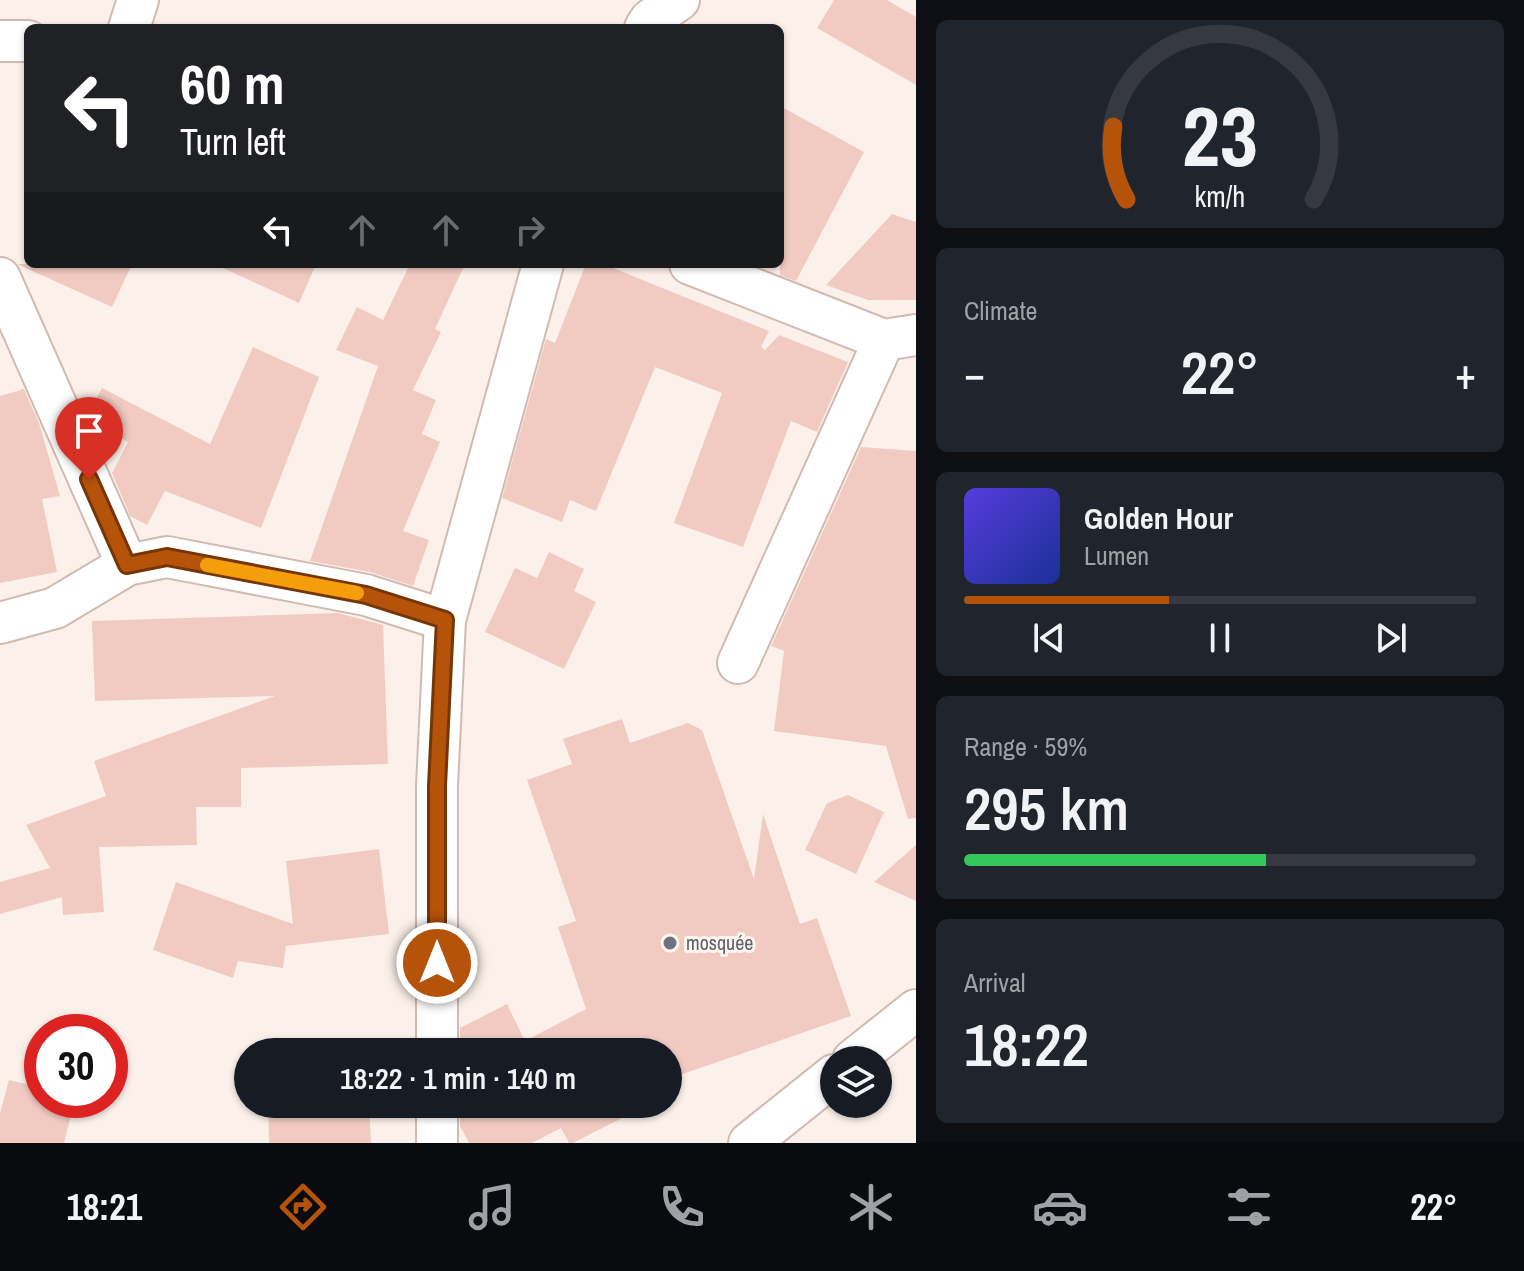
<!DOCTYPE html>
<html lang="en">
<head>
<meta charset="utf-8">
<style>
	body { margin:0; font-family:"Archivo Narrow",sans-serif; background:#20242c; color:#f1f3f6; height:100vh; display:flex; flex-direction:column; font-size:30px; white-space:nowrap }
	* { box-sizing:border-box; margin:0 }
	p { font-size:26px; color:#9ea1a6 }
	.icon { flex:none; width:44px; height:44px; fill:none; stroke:currentColor; stroke-width:2; stroke-linecap:round; stroke-linejoin:round }
	.map { position:relative; flex:1; overflow:hidden }
	.sheet { display:flex; flex-direction:column; gap:20px; padding:20px; background:#0d0f14; width:608px }
	.sheet>* { flex:none }
	.banner { position:absolute; left:24px; top:24px; width:760px; height:244px; border-radius:12px; box-shadow:0 2px 6px #0004; background:#202124; color:#fff; overflow:hidden }
	.tools { position:absolute; left:820px; top:1046px; display:grid; gap:16px }
	.tools a { display:grid; place-items:center; width:72px; height:72px; border-radius:50%; background:#171b24; box-shadow:0 2px 6px #0004; font-size:40px }
	.speed { position:absolute; left:24px; top:1014px; display:flex; gap:16px; font-size:40px; font-weight:700; text-align:center }
	.speed>* { display:grid; place-content:center; width:104px; height:104px; border-radius:50%; background:#171b24; box-shadow:0 2px 6px #0004; line-height:1 }
	.speed .limit { border:12px solid #d22; background:#fff; color:#111 }
	.pin { position:absolute; display:grid; place-items:center; width:68px; height:68px; color:#fff; margin:-82px -34px; border-radius:50% 50% 50% 0; rotate:-45deg; box-shadow:0 0 8px #0007 }
	.pin .icon { rotate:45deg }
	.me { position:absolute; width:88px; margin:-44px; rotate:0deg; stroke-linejoin:round; filter:drop-shadow(0 0 6px #0008) }
	.turn { display:flex; align-items:center; gap:28px; height:168px; padding:0 24px; font-size:36px }
	.turn .icon { width:104px; height:104px; stroke-width:2.5 }
	.turn b { display:block; font-size:56px; line-height:68px }
	.lanes { display:flex; align-items:center; height:76px; padding:0 24px; background:#0003; justify-content:center; gap:40px; direction:ltr }
	.lanes .off { opacity:.35 }
	.big { font-size:60px; font-weight:600; line-height:1.1 }
	.sheet .card { flex:1; display:flex; flex-direction:column; justify-content:center; gap:12px; min-width:0; padding:0 28px; border-radius:12px; background:#20242c }
	.sheet .dial { align-items:center; gap:0 }
	.dial svg { height:208px; overflow:visible; fill:none; stroke:#363941; stroke-width:7; stroke-linecap:round; text-anchor:middle }
	.dial text { fill:#f1f3f6; stroke:none }
	.song { display:flex; align-items:center; gap:24px }
	.cover { width:96px; height:96px; border-radius:12px; background:linear-gradient(135deg,hsl(250 70% 55%),hsl(230 70% 35%)) }
	.played { height:8px; border-radius:4px; background:linear-gradient(90deg,#b45309 40%,#363941 40%) }
	.keys { display:flex; justify-content:space-around; direction:ltr }
	.heat { display:flex; justify-content:space-between; align-items:center; font-size:44px; direction:ltr }
	.charge { height:12px; border-radius:6px; background:linear-gradient(90deg,#34c759 59%,#363941 0) }
	.trip { position:absolute; left:234px; top:1038px; width:448px; height:80px; border-radius:40px; background:#171b24; box-shadow:0 2px 6px #0004; font-weight:600; line-height:80px; text-align:center }
	.menu { display:flex; height:128px; justify-content:space-around; align-items:center; background:#090b0e; color:#9ea1a6 }
	.menu .icon { width:56px; height:56px }
	.menu .on { color:#b45309 }
	.menu b { font-size:36px; color:#f1f3f6 }
	main { display:flex; flex:1; min-height:0 }
	.map>svg:first-child { display:block }
	.building { fill:#f1cbc2 }
	.lines { fill:none; stroke-linecap:round; stroke-linejoin:round }
	.minor-casing { stroke:#d1bab2; stroke-width:44 }
	.minor { stroke:#fff; stroke-width:40 }
	.route-casing { stroke:#753606; stroke-width:20 }
	.route { stroke:#b45309; stroke-width:14 }
	.slow { stroke:#f59e0b; stroke-width:14 }
	.worship-dot { fill:#6b7280; stroke:#fff6f0; stroke-width:3 }
	.labels { text-anchor:middle; stroke-width:6; stroke-linejoin:round; paint-order:stroke }
	.worship-label { font-size:20px; fill:#5b616d; stroke:#fff6f0; text-anchor:start }
</style>
</head>
<body>
<main>
<div class="map">
<svg width="916" height="1143" viewBox="0 0 916 1143">
	<rect width="100%" height="100%" fill="#fcf1ea"/>
	<path class="building" d="M834,0H887L916,17V85L817,28Z
		M780,106L864,152L796,281L780,275Z
		M892,214L916,222V300H868L826,285Z
		M17,264H132L112,307Z
		M214,264H316L299,303Z
		M410,264H465L435,329L441,332L413,390L436,400L422,434L440,442L403,531L429,540L413,586L370,572L310,561L378,366L336,350L357,307L383,320Z
		M586,264H603L769,331L761,347L765,350L779,335L848,362L817,432L791,421L743,547L674,523L722,393L655,367L596,511L570,500L562,522L502,498L546,339L555,343Z
		M253,347L319,377L261,528L165,491L147,525L130,516L112,473L128,442L87,417L102,388L210,444Z
		M24,389L39,423L60,496L42,499L57,572L0,583V396Z
		M861,447L916,451V818L908,819L886,746L774,731L784,651L771,646Z
		M549,552L584,569L574,591L596,602L564,669L485,632L515,568L537,578Z
		M338,613L383,625L388,764L241,768V807H196L197,845L99,847L104,912L63,915L62,897L0,914V882L50,868L26,825L106,796L94,761L275,696L95,701L92,621Z
		M622,719L630,743L688,723L702,730L754,879L763,814L800,924L817,918L851,1016L668,1079V1052H460V1028L507,1004L525,1041L586,1009L558,927L576,921L527,780L572,764L563,739Z
		M848,795L884,812L856,874L805,850L827,803Z
		M916,845V901L874,882Z
		M379,849L389,934L286,946L283,968L238,961L233,978L153,950L176,882L293,924L286,861Z
		M9,1080L42,1088V1100H75L64,1143H0V1113Z
		M268,1104H369L371,1143H269Z
		M471,1104H615L622,1118L573,1143H569L561,1128L532,1143H469L460,1126V1109Z"/>
	<g class="lines">
		<defs>
			<path id="minor" d="M129,28L138,0
				M645,28L650,20L679,0
				M0,41H28
				M690,264L884,340L916,335
				M0,278L127,565
				M0,623L55,608L127,565L167,557L366,595L445,620
				M738,663L884,340
				M437,1052V786L445,620L543,264
				M853,1060L916,1010
				M437,1104V1143
				M749,1143L834,1075"/>
		</defs>
		<use href="#minor" class="minor-casing"/>
		<use href="#minor" class="minor"/>
	</g>
	<g class="lines">
		<defs>
			<path id="route" d="M89,479L127,565L167,557L366,595L445,620L437,786V963"/>
		</defs>
		<use href="#route" class="route-casing"/>
		<use href="#route" class="route"/>
		<path class="slow" d="M207,565L357,593"/>
	</g>
	<circle class="worship-dot" cx="670" cy="943" r="8"/>
	<g class="labels">
		<g class="worship-label">
			<text x="686" y="950">mosquée</text>
		</g>
	</g>
</svg>
<div class="tools">
<a><svg class="icon" aria-label="layers" viewBox="0 0 24 24"><path d="M12 4l9 5-9 5-9-5zM3 14l9 5 9-5"/></svg></a>
</div>
<div class="speed"><div class="limit">30</div></div>
<div class="pin" style="left:89px;top:479px;background:#d93025"><svg class="icon" aria-label="arrive" viewBox="0 0 24 24"><path d="M6 21V4h12l-3 4 3 4H6"/></svg></div>
<svg class="me" style="left:437px;top:963px" viewBox="-20 -20 40 40"><circle r="17" fill="#b45309" stroke="#fff" stroke-width="3"/><path d="M0-11L8 9 0 5-8 9z" fill="#fff"/></svg>
<div class="trip">18:22 · 1 min · 140 m</div>
<div class="banner">
<div class="turn"><svg class="icon" aria-label="left" viewBox="0 0 24 24"><path d="M17 20v-9H6M10 6l-5 5 5 5"/></svg><div><b>60 m</b>Turn left</div></div>
<div class="lanes"><svg class="icon" aria-label="left" viewBox="0 0 24 24"><path d="M17 20v-9H6M10 6l-5 5 5 5"/></svg><svg class="icon off" aria-label="ahead" viewBox="0 0 24 24"><path d="M12 20V5M6 11l6-6 6 6"/></svg><svg class="icon off" aria-label="ahead" viewBox="0 0 24 24"><path d="M12 20V5M6 11l6-6 6 6"/></svg><svg class="icon off" aria-label="right" viewBox="0 0 24 24"><path d="M7 20v-9h11M14 6l5 5-5 5"/></svg></div>
</div>
</div>
<section class="sheet">
<div class="card dial"><svg viewBox="0 0 100 80">
<path d="M14 69A42 42 0 1 1 86 69"/>
<path d="M14 69A42 42 0 0 1 9 41" stroke="#b45309"/>
<text x="50" y="56" font-size="32" font-weight="700">23</text>
<text x="50" y="72" font-size="11">km/h</text>
</svg></div>
<div class="card"><p>Climate</p>
<div class="heat"><a>−</a><b class="big">22°</b><a>+</a></div>
</div>
<div class="card">
<div class="song"><i class="cover"></i><div><b>Golden Hour</b><p>Lumen</p></div></div>
<div class="played"></div>
<div class="keys"><svg class="icon" aria-label="previous" viewBox="0 0 24 24"><path d="M18 5L8 12l10 7zM5 5v14"/></svg><svg class="icon" aria-label="pause" viewBox="0 0 24 24"><path d="M8 5v14M16 5v14"/></svg><svg class="icon" aria-label="next" viewBox="0 0 24 24"><path d="M6 5l10 7-10 7zM19 5v14"/></svg></div>
</div>
<div class="card"><p>Range · 59%</p><b class="big">295 km</b><div class="charge"></div></div>
<div class="card"><p>Arrival</p><b class="big">18:22</b></div>
</section>
</main>
<nav class="menu">
<b>18:21</b>
<svg class="icon on" aria-label="directions" viewBox="0 0 24 24"><path d="M12 3l9 9-9 9-9-9zM9 14v-3h6M13 9l2 2-2 2"/></svg>
<svg class="icon" aria-label="music" viewBox="0 0 24 24"><path d="M9 18V5l10-2v13"/><circle cx="6" cy="18" r="3"/><circle cx="16" cy="16" r="3"/></svg>
<svg class="icon" aria-label="phone" viewBox="0 0 24 24"><path d="M5 4h4l2 5-3 2q2 4 5 5l2-3 5 2v4C11 20 4 13 5 4z"/></svg>
<svg class="icon" aria-label="climate" viewBox="0 0 24 24"><path d="M12 3v18M4 7l16 10M4 17L20 7"/></svg>
<svg class="icon" aria-label="car" viewBox="0 0 24 24"><path d="M5 17H2v-5l4-1 3-4h7l3 4 3 1v5h-3M9 17h6M6 11h13"/><circle cx="7" cy="17" r="2"/><circle cx="17" cy="17" r="2"/></svg>
<svg class="icon" aria-label="filters" viewBox="0 0 24 24"><path d="M4 7h16M4 17h16"/><circle cx="9" cy="7" r="2"/><circle cx="15" cy="17" r="2"/></svg>
<b>22°</b>
</nav>
</body>
</html>
